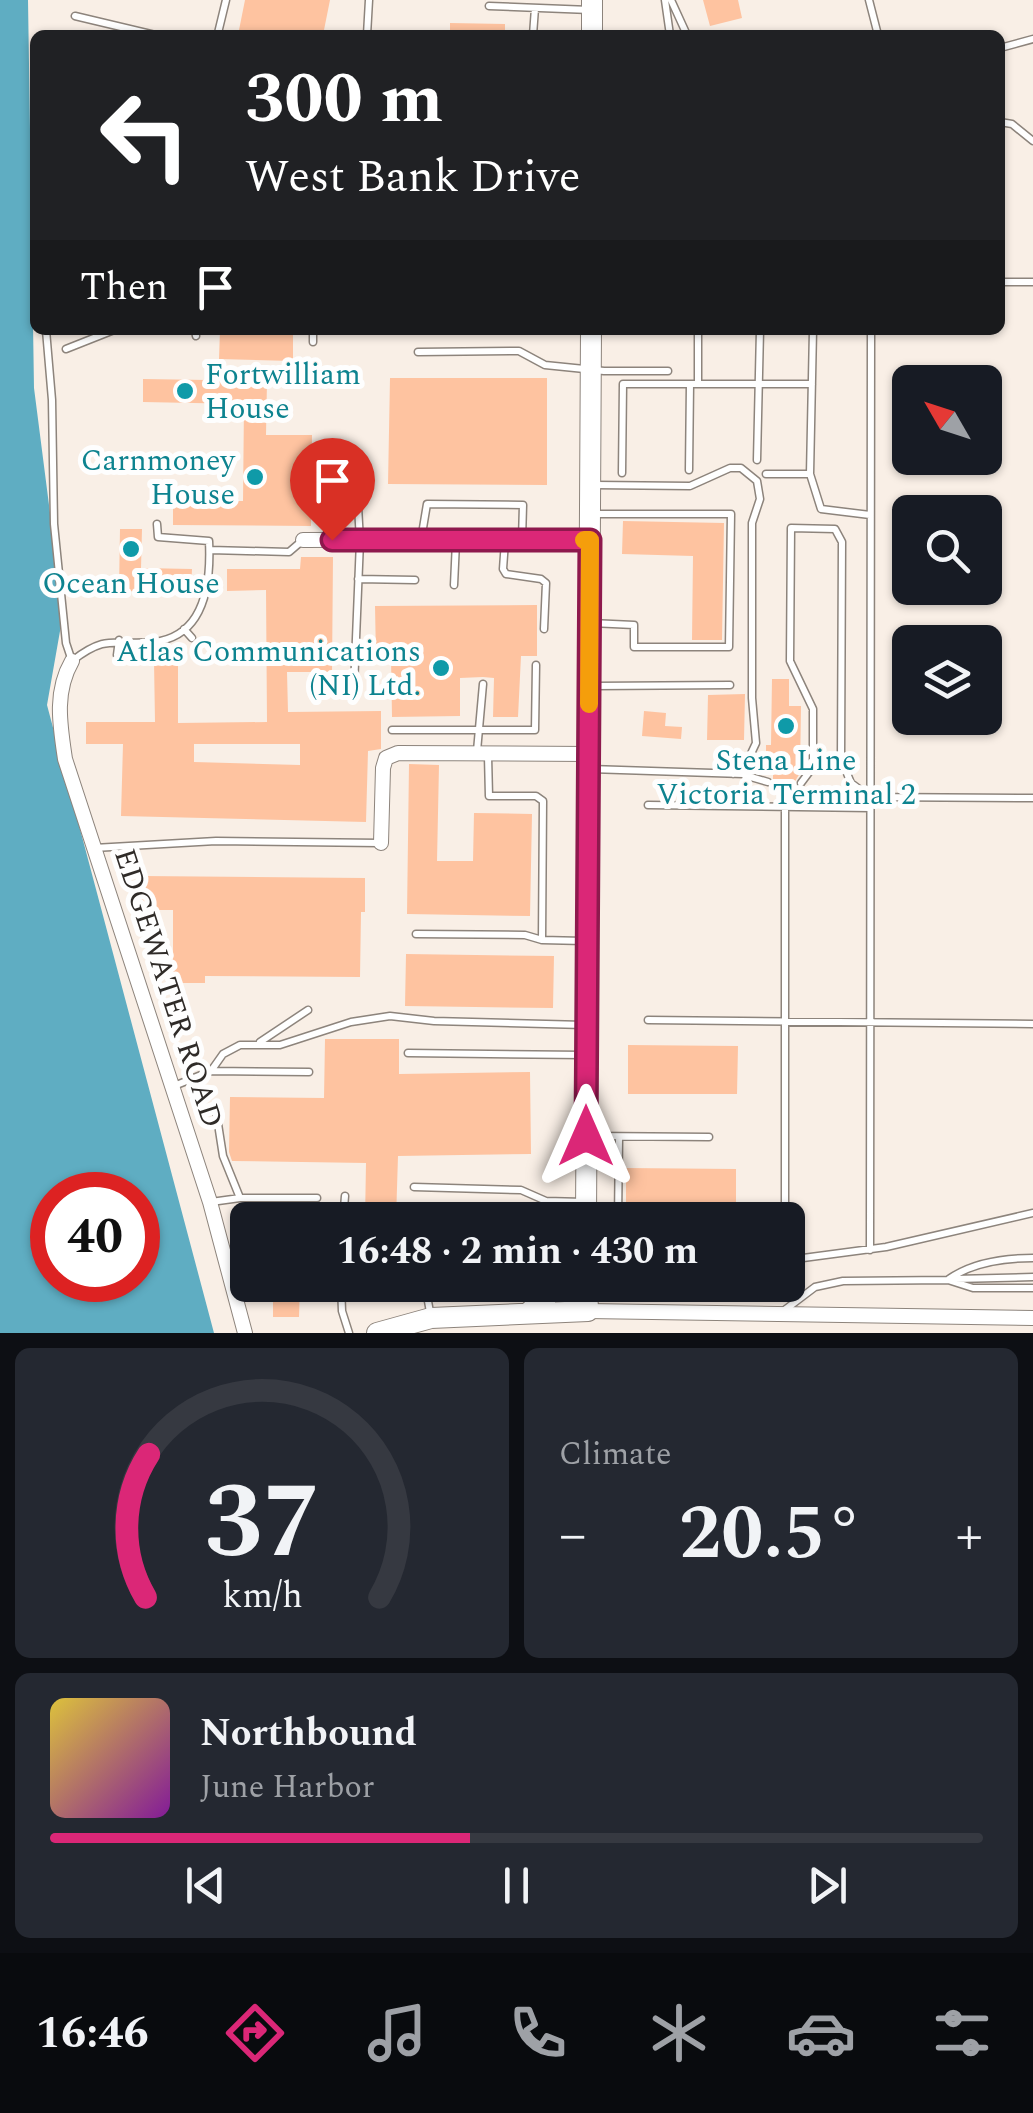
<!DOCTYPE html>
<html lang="en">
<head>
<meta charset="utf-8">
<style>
	body { margin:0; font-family:Spectral,serif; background:#242831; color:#f1f3f6; height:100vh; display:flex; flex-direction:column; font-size:38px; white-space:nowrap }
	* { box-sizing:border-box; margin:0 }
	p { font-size:32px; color:#9ea1a6 }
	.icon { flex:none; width:55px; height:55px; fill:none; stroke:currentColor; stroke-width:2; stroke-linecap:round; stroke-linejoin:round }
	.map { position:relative; height:1333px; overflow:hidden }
	.details { display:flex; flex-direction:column; gap:15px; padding:15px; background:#0d0f14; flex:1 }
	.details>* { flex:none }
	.guide { position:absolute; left:30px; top:30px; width:975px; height:305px; border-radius:15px; box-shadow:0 2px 8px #0004; background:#202124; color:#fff; overflow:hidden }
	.needle { width:65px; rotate:309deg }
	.fabs { position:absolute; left:892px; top:365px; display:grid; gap:20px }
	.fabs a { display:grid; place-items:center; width:110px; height:110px; border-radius:15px; background:#171b24; box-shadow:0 2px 8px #0004; font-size:50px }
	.speed { position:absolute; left:30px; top:1172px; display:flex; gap:20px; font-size:50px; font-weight:700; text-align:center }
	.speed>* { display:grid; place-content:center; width:130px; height:130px; border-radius:50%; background:#171b24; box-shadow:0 2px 8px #0004; line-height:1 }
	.speed .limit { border:15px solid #d22; background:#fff; color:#111 }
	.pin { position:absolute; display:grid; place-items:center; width:85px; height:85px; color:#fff; margin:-102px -42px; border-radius:50% 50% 50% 0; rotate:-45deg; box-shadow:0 0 10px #0007 }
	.pin .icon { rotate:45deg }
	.me { position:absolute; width:110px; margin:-55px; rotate:0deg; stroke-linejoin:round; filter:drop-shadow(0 0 8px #0008) }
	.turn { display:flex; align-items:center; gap:35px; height:210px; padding:0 50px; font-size:45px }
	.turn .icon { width:130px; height:130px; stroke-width:2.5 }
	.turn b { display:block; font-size:70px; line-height:85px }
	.then { display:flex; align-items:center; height:95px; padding:0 50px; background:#0003; gap:20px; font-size:38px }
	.big { font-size:75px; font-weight:700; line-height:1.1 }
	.details .widget { flex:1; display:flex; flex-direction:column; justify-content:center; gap:15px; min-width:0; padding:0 35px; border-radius:15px; background:#242831 }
	.details .dial { align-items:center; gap:0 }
	.dial svg { height:260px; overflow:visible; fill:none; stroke:#363941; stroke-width:7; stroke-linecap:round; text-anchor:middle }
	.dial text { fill:#f1f3f6; stroke:none }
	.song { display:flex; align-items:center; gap:30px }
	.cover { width:120px; height:120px; border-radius:15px; background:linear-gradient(135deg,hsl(50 70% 55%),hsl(290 70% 35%)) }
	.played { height:10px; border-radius:5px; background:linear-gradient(90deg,#db2777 45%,#363941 45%) }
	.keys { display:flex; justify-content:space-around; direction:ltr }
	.heat { display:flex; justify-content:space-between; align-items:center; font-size:55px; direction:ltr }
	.details .tiles { flex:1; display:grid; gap:15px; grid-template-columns:1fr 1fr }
	.widget:last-child { grid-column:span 2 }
	.trip { position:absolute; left:230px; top:1202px; width:575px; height:100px; border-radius:15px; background:#171b24; box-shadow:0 2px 8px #0004; font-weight:700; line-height:100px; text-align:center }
	.tabs { display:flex; height:160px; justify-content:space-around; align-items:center; background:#090b0e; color:#9ea1a6 }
	.tabs .icon { width:70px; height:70px }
	.tabs .on { color:#db2777 }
	.tabs b { font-size:45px; color:#f1f3f6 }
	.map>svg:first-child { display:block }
	.water { fill:#5fadc2; fill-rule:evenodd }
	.building { fill:#fec3a0; fill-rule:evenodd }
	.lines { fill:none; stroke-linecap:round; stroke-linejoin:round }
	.lane-casing { stroke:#8d847c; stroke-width:9 }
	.street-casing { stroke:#8d847c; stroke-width:16 }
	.secondary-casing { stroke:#8d847c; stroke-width:22 }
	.lane { stroke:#fff; stroke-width:6 }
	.street { stroke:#fff; stroke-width:14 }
	.secondary { stroke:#fff; stroke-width:20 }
	.route-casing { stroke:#8e194d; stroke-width:25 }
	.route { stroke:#db2777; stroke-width:18 }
	.slow { stroke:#f59e0b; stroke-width:18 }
	.culture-dot { fill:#0f9aa8; stroke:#fefefe; stroke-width:4 }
	.labels { text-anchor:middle; stroke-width:10; stroke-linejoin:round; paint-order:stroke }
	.culture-label { font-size:30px; fill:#0d838f; stroke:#fefefe; text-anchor:end }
	.street-label { font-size:30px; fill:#2f2b28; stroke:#fefefe }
</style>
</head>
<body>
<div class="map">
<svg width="1033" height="1333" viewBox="0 0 1033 1333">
	<rect width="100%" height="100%" fill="#f9efe6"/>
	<path class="water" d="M0,0H28L34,388L63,614L47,705L214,1333H0ZM52,1195H138V1280H52Z"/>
	<path class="building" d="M245,0H330L323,35H238Z
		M703,0H738L742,18L710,26Z
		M450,23L505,24V35H450Z
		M220,330H293V361L219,359Z
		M390,378H547V485L388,484Z
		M143,379L267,381L266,435H312L311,526L173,525V501H243L244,404L143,402Z
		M623,521L724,523L722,640H692L693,556L622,554Z
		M120,529H142L141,568L192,569L191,592L119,591Z
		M301,557H333L332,672H287L288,712L381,711V749L368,751L366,822L121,816L123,744H86V722H155L154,661H178V723L267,722L266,590L227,591V569H300ZM194,744H300V765L194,762Z
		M537,605V656H521L518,717H493L494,678L483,677L460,678V716L392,717L391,657H376L375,606Z
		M772,679H789V706H801L800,773L794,783L800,793H773V774L778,766L773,760H766V745H771Z
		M745,694L744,740H707L708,695Z
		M644,711L666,713L665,726L682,727L681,739L642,736Z
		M409,764L439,765L437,861H473L474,813L532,814L530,916L407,914Z
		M142,876L365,878V912H361L360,977L205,976V983H173V910H141Z
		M406,954L554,956L553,1008L405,1006Z
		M325,1039H399V1074L530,1072L531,1154L398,1156L396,1220H365L366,1163L232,1161L229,1152L230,1097L324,1098Z
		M628,1045L738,1046L737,1094H628Z
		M626,1168L736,1169V1220H626Z
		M273,1285H300L299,1317H273Z"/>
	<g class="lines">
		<defs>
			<path id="lane" d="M665,0L670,35
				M671,0L687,35
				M869,0L878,35
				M489,6L590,10
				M75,16L155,35
				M214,35L218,33L226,0
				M367,35L369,0
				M533,35L535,8
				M1000,48L1033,39
				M1000,122L1012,124L1033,141
				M1000,282H1033
				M46,330L52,400L54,524L66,643L72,661C108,633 115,646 154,642C206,636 211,581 209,541L158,537L157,524
				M195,330L196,336
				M698,330V384
				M813,330L810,474L821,509L870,515
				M313,342V330
				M66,349L114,330
				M418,352L519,351L545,365L604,371H668
				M757,460L760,330
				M689,470L690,384
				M622,473L623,384H812
				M766,474H810
				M595,485L690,486L730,468H741L757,481L760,499L752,523V698L756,743L748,760L733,774
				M421,540L427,504L523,505L522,540
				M505,541L503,569L506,574L541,579L546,583L544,629
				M210,550L289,552L303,540
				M358,579L415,580
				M454,585L456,542
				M591,623L634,625V647H729L731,514H592
				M184,629L192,638
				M117,655L119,640
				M595,686L730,685
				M354,687L360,541L358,506
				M392,730H535L536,665
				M477,751L483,684
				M488,756L489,796H536L543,801L542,940
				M590,769L743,774L771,767
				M744,775L768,782
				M801,783L813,767V709L790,661L791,528L835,529L842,542L841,759L851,783L870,797L1033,798
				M648,805L870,808
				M785,807V1220
				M94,848L216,841L380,843
				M416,934L525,935L542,940L584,941
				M648,1020L1033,1024
				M260,1042L308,1010
				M408,1053L585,1055
				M211,1071L223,1054L240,1045H280L351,1022L390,1016L434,1021L584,1025
				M174,1086L211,1071L309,1072
				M592,1136L709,1137
				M414,1187L521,1190L546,1201L584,1202
				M240,1198H317
				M211,1202L240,1198L223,1156L216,1111
				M343,1220L345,1196
				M618,1220L619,1137
				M870,1250L871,330
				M788,1260L886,1247L1033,1213
				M949,1279C973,1262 1004,1258 1033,1258
				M955,1279L1033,1277
				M341,1285L342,1311L349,1333
				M425,1285L430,1312
				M782,1312L815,1287L843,1281L948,1280L973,1288H1033"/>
			<path id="street" d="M303,540L590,539
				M72,661C54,692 60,725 65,759L210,1202L245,1333
				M381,843L383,768L386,758L398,753L589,754
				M588,1311L1033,1318"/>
			<path id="secondary" d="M592,0V35
				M586,1220L591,330
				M528,1313L559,1285
				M377,1333L431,1318L588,1311L587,1285"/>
		</defs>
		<use href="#lane" class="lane-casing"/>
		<use href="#street" class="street-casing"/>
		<use href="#secondary" class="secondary-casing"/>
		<use href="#lane" class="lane"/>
		<use href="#street" class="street"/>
		<use href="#secondary" class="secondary"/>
	</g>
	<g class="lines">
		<defs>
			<path id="route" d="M332,540H590L586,1136"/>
		</defs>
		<use href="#route" class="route-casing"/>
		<use href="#route" class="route"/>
		<path class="slow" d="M584,540H590L589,704"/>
	</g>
	<g class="culture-dot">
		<circle cx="185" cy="391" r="10"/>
		<circle cx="255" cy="477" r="10"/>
		<circle cx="131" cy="549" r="10"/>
		<circle cx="441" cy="668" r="10"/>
		<circle cx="786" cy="726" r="10"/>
	</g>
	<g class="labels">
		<g class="culture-label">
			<text x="205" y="384" text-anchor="start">Fortwilliam<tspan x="205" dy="34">House</tspan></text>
			<text x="235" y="470">Carnmoney<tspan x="235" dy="34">House</tspan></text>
			<text x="131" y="593" text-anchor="middle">Ocean House</text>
			<text x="421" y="661">Atlas Communications<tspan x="421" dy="34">(NI) Ltd.</tspan></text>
			<text x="786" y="770" text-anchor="middle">Stena Line<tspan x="786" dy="34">Victoria Terminal 2</tspan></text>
		</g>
		<g class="street-label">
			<text transform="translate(169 988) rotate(72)" y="10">EDGEWATER ROAD</text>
		</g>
	</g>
</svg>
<div class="fabs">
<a><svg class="needle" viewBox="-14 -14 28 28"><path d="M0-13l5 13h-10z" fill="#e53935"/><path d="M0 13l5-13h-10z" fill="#9ea1a6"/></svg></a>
<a><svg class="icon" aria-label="search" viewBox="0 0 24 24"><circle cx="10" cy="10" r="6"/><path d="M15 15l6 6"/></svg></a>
<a><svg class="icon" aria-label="layers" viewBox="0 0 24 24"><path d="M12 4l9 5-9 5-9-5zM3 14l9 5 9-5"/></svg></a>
</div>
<div class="speed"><div class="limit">40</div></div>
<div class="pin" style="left:332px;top:540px;background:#d93025"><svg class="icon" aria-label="arrive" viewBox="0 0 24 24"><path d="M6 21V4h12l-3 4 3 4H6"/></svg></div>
<svg class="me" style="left:586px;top:1136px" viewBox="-20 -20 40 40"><path d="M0-17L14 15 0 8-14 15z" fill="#db2777" stroke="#fff" stroke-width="4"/></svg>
<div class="trip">16:48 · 2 min · 430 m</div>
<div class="guide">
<div class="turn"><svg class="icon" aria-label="left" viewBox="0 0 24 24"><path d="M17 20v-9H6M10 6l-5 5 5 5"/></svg><div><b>300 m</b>West Bank Drive</div></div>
<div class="then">Then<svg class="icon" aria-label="arrive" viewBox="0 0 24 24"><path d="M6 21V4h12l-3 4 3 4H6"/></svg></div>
</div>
</div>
<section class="details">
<div class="tiles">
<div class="widget dial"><svg viewBox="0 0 100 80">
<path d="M14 69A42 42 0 1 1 86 69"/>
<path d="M14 69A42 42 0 0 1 15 25" stroke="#db2777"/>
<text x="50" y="56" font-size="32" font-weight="700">37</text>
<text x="50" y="72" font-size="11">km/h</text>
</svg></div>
<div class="widget"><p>Climate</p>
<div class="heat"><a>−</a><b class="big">20.5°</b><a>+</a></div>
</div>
<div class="widget">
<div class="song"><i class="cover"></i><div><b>Northbound</b><p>June Harbor</p></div></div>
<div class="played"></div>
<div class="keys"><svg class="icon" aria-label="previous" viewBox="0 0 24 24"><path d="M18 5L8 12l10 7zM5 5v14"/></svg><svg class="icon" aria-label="pause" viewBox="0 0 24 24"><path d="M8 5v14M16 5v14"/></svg><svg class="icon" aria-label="next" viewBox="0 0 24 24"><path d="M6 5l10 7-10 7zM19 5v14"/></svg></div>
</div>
</div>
</section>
<nav class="tabs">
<b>16:46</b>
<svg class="icon on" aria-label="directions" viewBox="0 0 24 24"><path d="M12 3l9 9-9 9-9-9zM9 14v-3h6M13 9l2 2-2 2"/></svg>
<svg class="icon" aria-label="music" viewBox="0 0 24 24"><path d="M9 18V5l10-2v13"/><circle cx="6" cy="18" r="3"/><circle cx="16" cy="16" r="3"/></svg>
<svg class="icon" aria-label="phone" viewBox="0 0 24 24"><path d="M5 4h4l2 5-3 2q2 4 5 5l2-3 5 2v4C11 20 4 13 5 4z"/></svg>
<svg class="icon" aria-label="climate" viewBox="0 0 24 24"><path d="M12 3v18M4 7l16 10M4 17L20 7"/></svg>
<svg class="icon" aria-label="car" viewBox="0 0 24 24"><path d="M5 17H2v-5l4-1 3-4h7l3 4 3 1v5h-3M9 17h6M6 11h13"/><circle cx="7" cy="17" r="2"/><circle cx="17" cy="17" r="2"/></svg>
<svg class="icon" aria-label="filters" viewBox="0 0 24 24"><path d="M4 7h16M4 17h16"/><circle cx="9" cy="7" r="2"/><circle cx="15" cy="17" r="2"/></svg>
</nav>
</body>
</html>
